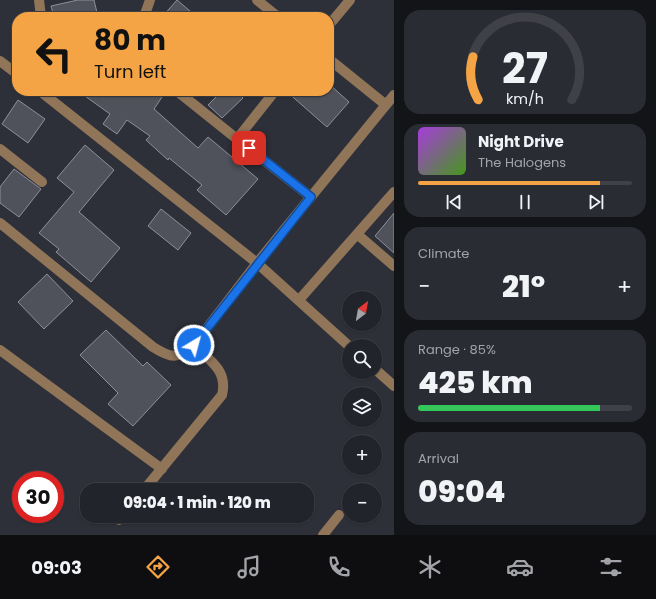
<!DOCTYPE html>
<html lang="en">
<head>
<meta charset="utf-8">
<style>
	body { margin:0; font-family:Poppins,sans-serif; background:#2a2c33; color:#f1f3f6; height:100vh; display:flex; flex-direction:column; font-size:15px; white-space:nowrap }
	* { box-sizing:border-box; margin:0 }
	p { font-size:13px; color:#a2a4a9 }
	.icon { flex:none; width:22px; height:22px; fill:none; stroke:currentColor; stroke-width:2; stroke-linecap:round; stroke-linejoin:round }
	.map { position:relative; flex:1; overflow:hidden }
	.drawer { display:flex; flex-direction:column; gap:10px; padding:10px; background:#131418; width:262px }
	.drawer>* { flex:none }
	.banner { position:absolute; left:12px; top:12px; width:322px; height:84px; border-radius:16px; box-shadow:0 1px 3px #0004,0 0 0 1px #3f4147; background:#f4a444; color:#111; overflow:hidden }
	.needle { width:26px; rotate:31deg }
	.buttons { position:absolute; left:342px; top:291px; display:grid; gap:8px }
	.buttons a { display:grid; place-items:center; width:40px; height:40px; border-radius:50%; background:#22242b; box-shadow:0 1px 3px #0004,0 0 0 1px #3f4147; font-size:20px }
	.speed { position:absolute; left:12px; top:471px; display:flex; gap:8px; font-size:20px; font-weight:700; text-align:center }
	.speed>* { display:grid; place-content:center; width:52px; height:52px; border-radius:50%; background:#22242b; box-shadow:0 1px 3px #0004,0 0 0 1px #3f4147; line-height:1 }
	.speed .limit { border:6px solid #d22; background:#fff; color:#111 }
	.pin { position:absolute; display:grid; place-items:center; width:34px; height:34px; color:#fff; margin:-17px; border-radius:8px; box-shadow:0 2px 6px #0006 }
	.me { position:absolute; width:44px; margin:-22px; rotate:37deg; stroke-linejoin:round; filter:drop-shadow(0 0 3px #0008) }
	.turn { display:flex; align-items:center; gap:14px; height:84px; padding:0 16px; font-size:18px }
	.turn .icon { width:52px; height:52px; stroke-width:2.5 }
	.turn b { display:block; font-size:28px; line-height:34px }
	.big { font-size:30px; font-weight:800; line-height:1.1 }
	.drawer .widget { flex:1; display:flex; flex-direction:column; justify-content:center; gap:6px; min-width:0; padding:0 14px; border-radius:16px; background:#2a2c33 }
	.drawer .dial { align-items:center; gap:0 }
	.dial svg { height:104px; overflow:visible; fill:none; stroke:#3f4147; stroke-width:7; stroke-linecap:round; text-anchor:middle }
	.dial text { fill:#f1f3f6; stroke:none }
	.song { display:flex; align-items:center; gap:12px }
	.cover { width:48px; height:48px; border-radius:6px; background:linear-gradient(135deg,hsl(280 70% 55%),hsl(100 70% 35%)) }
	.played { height:4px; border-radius:2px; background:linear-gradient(90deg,#f4a444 85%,#3f4147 85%) }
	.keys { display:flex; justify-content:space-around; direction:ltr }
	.heat { display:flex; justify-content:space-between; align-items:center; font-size:22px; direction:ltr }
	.charge { height:6px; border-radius:3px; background:linear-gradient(90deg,#34c759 85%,#3f4147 0) }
	.trip { position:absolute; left:80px; top:483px; width:234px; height:40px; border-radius:16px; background:#22242b; box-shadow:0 1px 3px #0004,0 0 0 1px #3f4147; font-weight:800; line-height:40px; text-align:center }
	.menu { display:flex; height:64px; justify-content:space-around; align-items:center; background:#0e0e11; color:#a2a4a9 }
	.menu .icon { width:28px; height:28px }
	.menu .selected { color:#f4a444 }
	.menu b { font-size:18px; color:#f1f3f6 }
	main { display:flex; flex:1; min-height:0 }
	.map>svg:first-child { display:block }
	.building { fill:#4f515b; stroke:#8d909b }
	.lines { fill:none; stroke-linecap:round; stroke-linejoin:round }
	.minor { stroke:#907559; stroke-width:10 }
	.route-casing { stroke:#114b97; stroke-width:10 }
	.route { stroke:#1a73e8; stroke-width:7 }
</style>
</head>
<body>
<main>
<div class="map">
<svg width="394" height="535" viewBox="0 0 394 535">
	<rect width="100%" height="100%" fill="#2e3039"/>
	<path class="building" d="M78,0H94L98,17H54L51,6Z
		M177,0L197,17H162Z
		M329,84L349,102L327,127L286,91H329Z
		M78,91H166L154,109L198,148L208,137L258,179L226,215L197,190L202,185L169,158L168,160L146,140L150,136L127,120L117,134L103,124L110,114Z
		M222,91H236L243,98L222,118L208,105Z
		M18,100L45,119L28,143L2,124Z
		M85,145L114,170L79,212L120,248L91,282L56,252L59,249L39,233L74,192L57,178Z
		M14,169L41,189L19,217L0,203V187Z
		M161,209L191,233L178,250L148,226Z
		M394,213V253L375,236Z
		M47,274L73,301L44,329L18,302Z
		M106,330L143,366L147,362L171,385L133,426L108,404L118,393L80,355Z"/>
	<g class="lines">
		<path class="minor" d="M39,0L41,17
			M257,0L278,17
			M144,17L150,0
			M329,25L350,0
			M329,59L386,105
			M0,61L17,74
			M40,91L257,263L349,346
			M177,91L237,139
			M275,91L237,139L311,197
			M0,149L42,182
			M0,223L153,347C172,359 177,359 194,345L257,263L394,95
			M357,234L394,266
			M299,300L394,192
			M0,350L162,469
			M375,369L394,386
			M144,490L222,395C228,370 210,361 194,345
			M119,520L123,516
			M323,535L339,515"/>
	</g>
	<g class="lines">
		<defs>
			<path id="route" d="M194,345L311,197L249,148"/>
		</defs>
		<use href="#route" class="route-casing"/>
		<use href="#route" class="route"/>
	</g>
</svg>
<div class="buttons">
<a><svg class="needle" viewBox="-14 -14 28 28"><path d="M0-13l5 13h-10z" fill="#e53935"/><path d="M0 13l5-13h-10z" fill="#a2a4a9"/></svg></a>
<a><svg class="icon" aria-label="search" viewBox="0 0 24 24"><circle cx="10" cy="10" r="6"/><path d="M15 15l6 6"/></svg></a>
<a><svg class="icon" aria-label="layers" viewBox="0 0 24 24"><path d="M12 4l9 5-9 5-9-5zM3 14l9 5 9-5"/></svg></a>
<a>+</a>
<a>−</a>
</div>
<div class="speed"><div class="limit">30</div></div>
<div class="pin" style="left:249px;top:148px;background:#d93025"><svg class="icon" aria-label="arrive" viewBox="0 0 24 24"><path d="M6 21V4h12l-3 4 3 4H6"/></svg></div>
<svg class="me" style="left:194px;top:345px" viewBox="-20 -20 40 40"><circle r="17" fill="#1a73e8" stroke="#fff" stroke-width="3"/><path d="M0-11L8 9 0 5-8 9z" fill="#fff"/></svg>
<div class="trip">09:04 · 1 min · 120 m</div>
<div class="banner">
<div class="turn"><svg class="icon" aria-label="left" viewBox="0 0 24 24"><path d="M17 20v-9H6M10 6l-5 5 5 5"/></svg><div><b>80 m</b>Turn left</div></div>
</div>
</div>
<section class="drawer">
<div class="widget dial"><svg viewBox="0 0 100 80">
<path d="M14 69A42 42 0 1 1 86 69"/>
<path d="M14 69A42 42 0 0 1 10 36" stroke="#f4a444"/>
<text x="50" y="56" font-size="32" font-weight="700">27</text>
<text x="50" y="72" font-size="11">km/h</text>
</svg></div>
<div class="widget">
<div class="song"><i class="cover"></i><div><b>Night Drive</b><p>The Halogens</p></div></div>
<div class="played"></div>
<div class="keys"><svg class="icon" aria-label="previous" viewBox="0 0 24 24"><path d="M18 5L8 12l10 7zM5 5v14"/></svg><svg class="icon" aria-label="pause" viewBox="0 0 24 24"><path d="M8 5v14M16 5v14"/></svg><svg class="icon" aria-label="next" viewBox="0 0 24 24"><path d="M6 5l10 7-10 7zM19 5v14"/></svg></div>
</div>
<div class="widget"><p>Climate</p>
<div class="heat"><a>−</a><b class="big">21°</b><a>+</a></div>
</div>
<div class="widget"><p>Range · 85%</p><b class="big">425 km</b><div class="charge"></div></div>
<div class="widget"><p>Arrival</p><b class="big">09:04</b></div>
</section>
</main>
<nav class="menu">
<b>09:03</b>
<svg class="icon selected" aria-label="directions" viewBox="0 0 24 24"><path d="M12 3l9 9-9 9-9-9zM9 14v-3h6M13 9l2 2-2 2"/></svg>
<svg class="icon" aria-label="music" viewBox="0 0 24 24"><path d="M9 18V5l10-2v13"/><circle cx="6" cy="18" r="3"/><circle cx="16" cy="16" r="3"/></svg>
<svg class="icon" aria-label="phone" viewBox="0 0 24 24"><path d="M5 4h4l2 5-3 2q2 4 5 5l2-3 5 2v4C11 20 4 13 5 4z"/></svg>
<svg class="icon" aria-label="climate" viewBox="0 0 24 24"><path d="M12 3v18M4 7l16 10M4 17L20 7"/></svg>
<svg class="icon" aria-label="car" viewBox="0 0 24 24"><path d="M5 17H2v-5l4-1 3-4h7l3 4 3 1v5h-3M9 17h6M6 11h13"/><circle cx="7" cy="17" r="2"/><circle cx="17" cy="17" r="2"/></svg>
<svg class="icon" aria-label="filters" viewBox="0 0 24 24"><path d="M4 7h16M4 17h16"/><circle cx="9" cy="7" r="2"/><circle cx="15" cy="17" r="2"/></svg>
</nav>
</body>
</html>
